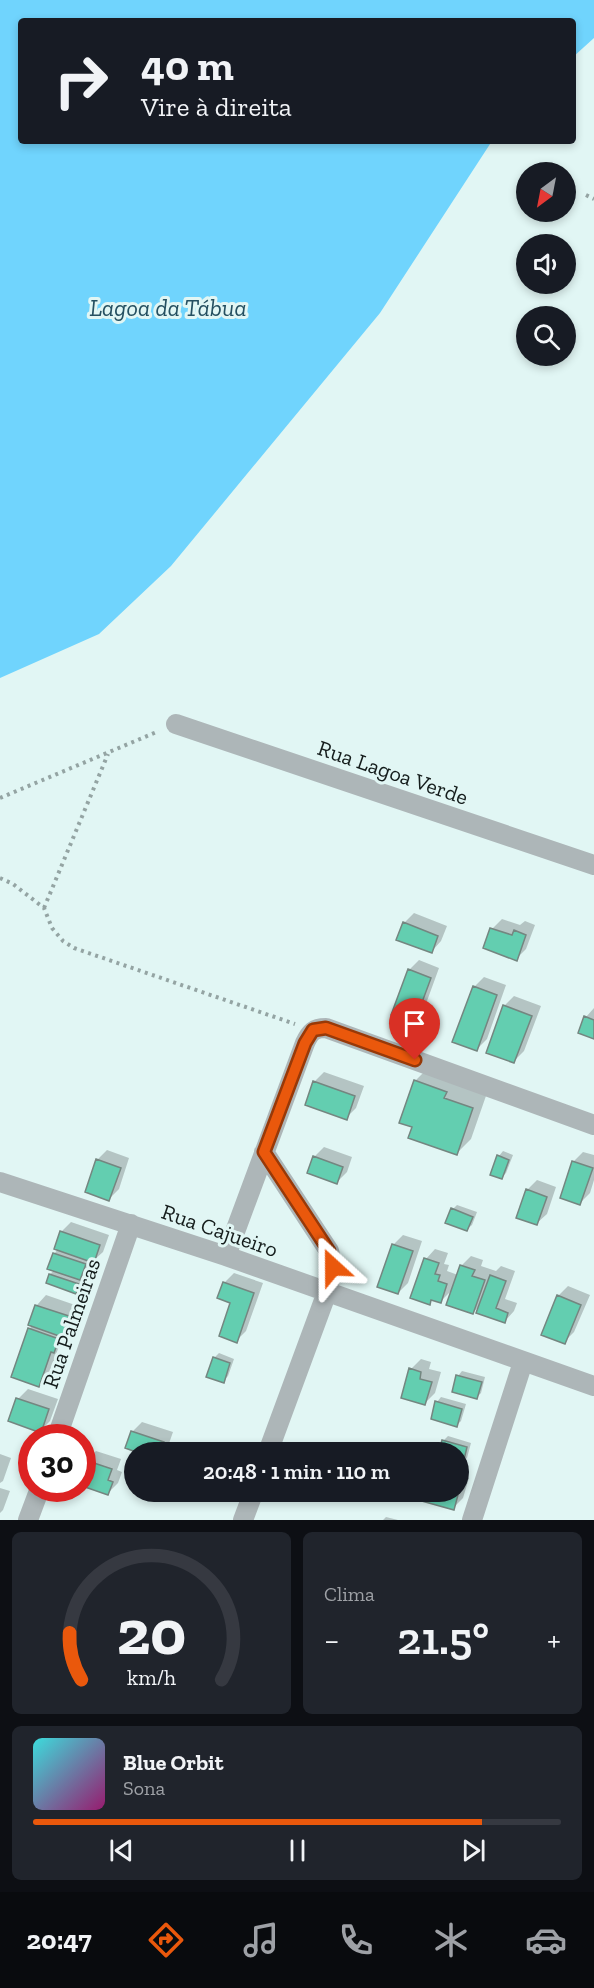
<!DOCTYPE html>
<html lang="pt">
<head>
<meta charset="utf-8">
<style>
	body { margin:0; font-family:"Zilla Slab",serif; background:#20242c; color:#f1f3f6; height:100vh; display:flex; flex-direction:column; font-size:22px; white-space:nowrap }
	* { box-sizing:border-box; margin:0 }
	p { font-size:20px; color:#9ea1a6 }
	.icon { flex:none; width:33px; height:33px; fill:none; stroke:currentColor; stroke-width:2; stroke-linecap:round; stroke-linejoin:round }
	.map { position:relative; height:1520px; overflow:hidden }
	.sheet { display:flex; flex-direction:column; gap:12px; padding:12px; background:#0d0f14; flex:1 }
	.sheet>* { flex:none }
	.banner { position:absolute; left:18px; top:18px; width:558px; height:126px; border-radius:6px; box-shadow:0 3px 9px #0003; background:#171b24; color:#f1f3f6; overflow:hidden }
	.needle { width:39px; rotate:212deg }
	.buttons { position:absolute; left:516px; top:162px; display:grid; gap:12px }
	.buttons a { display:grid; place-items:center; width:60px; height:60px; border-radius:50%; background:#171b24; box-shadow:0 3px 9px #0003; font-size:30px }
	.speed { position:absolute; left:18px; top:1424px; display:flex; gap:12px; font-size:30px; font-weight:700; text-align:center }
	.speed>* { display:grid; place-content:center; width:78px; height:78px; border-radius:50%; background:#171b24; box-shadow:0 3px 9px #0003; line-height:1 }
	.speed .limit { border:9px solid #d22; background:#fff; color:#111 }
	.pin { position:absolute; display:grid; place-items:center; width:51px; height:51px; color:#fff; margin:-62px -26px; border-radius:50% 50% 50% 0; rotate:-45deg; box-shadow:0 0 6px #0007 }
	.pin .icon { rotate:45deg }
	.me { position:absolute; width:66px; margin:-33px; rotate:336deg; stroke-linejoin:round; filter:drop-shadow(0 0 4px #0008) }
	.turn { display:flex; align-items:center; gap:21px; height:126px; padding:0 24px; font-size:27px }
	.turn .icon { width:78px; height:78px; stroke-width:2.5 }
	.turn b { display:block; font-size:42px; line-height:51px }
	.big { font-size:45px; font-weight:600; line-height:1.1 }
	.sheet .tile { flex:1; display:flex; flex-direction:column; justify-content:center; gap:9px; min-width:0; padding:0 21px; border-radius:9px; background:#20242c }
	.sheet .dial { align-items:center; gap:0 }
	.dial svg { height:156px; overflow:visible; fill:none; stroke:#363941; stroke-width:7; stroke-linecap:round; text-anchor:middle }
	.dial text { fill:#f1f3f6; stroke:none }
	.song { display:flex; align-items:center; gap:18px }
	.cover { width:72px; height:72px; border-radius:9px; background:linear-gradient(135deg,hsl(180 70% 55%),hsl(320 70% 35%)) }
	.played { height:6px; border-radius:3px; background:linear-gradient(90deg,#ea580c 85%,#363941 85%) }
	.keys { display:flex; justify-content:space-around; direction:ltr }
	.heat { display:flex; justify-content:space-between; align-items:center; font-size:33px; direction:ltr }
	.sheet .tiles { flex:1; display:grid; gap:12px; grid-template-columns:1fr 1fr }
	.tile:last-child { grid-column:span 2 }
	.trip { position:absolute; left:124px; top:1442px; width:345px; height:60px; border-radius:30px; background:#171b24; box-shadow:0 3px 9px #0003; font-weight:600; line-height:60px; text-align:center }
	.tab-bar { display:flex; height:96px; justify-content:space-around; align-items:center; background:#090b0e; color:#9ea1a6 }
	.tab-bar .icon { width:42px; height:42px }
	.tab-bar .selected { color:#ea580c }
	.tab-bar b { font-size:27px; color:#f1f3f6 }
	.map>svg:first-child { display:block }
	.water { fill:#70d4fd }
	.shadow { fill:#0003 }
	.building { fill:#63ceb0; stroke:#748680; stroke-width:1.5 }
	.lines { fill:none; stroke-linecap:round; stroke-linejoin:round }
	.path { stroke:#94a4a3; stroke-width:4; stroke-dasharray:3 4.5; stroke-linecap:butt }
	.minor { stroke:#adb6b8; stroke-width:20 }
	.route-casing { stroke:#983908; stroke-width:15 }
	.route { stroke:#ea580c; stroke-width:10 }
	.labels { text-anchor:middle; stroke-width:6; stroke-linejoin:round; paint-order:stroke }
	.street-label { font-size:22px; fill:#141c1b; stroke:#e1f6f4 }
	.water-label { font-size:24px; font-style:italic; fill:#255061; stroke:#e1f6f4 }
</style>
</head>
<body>
<div class="map">
<svg width="594" height="1520" viewBox="0 0 594 1520">
	<rect width="100%" height="100%" fill="#e1f6f4"/>
	<path class="water" d="M0,0H594V38L573,57V21H21V141H492L380,313L171,566L99,634L0,678Z"/>
	<path class="shadow" d="M414,913L447,926L441,941L432,951L404,923Z
		M502,919L520,925L525,921L535,925L526,949L516,959L492,929Z
		M419,960L439,968L423,1012L413,1022L409,970Z
		M484,977L506,985L487,1039L477,1049L474,987Z
		M514,996L541,1006L524,1051L514,1061L504,1006Z
		M594,1008V1037L586,1017Z
		M430,1066L487,1093L471,1139L457,1153L415,1081Z
		M324,1072L364,1086L356,1108L346,1118L314,1082Z
		M324,1147L352,1157L347,1172L337,1182L314,1157Z
		M107,1150L129,1158L119,1189L109,1199L97,1160Z
		M503,1151L513,1155L506,1173L501,1178L499,1156Z
		M583,1152L594,1155V1180L590,1193L580,1203L573,1162Z
		M537,1180L556,1187L547,1214L537,1223L527,1190Z
		M457,1205L477,1212L472,1225L467,1229L453,1209Z
		M71,1222L109,1235L103,1252L93,1261L90,1269L80,1278L83,1279L80,1287L75,1292L50,1274L55,1270L54,1254L58,1249L61,1232Z
		M403,1235L422,1241L408,1283L398,1293L393,1245Z
		M435,1249L448,1253L444,1264L449,1265L447,1271L458,1275L461,1266L471,1256L483,1260L481,1266L496,1271L501,1266L515,1271L505,1299L517,1303L514,1311L505,1321L481,1304L473,1313L454,1288L440,1302L433,1299L429,1303L426,1259Z
		M234,1273L263,1283L246,1331L236,1341L232,1302L224,1283Z
		M568,1286L590,1295L574,1332L564,1342L558,1296Z
		M46,1295L78,1306L72,1325L68,1329L63,1341L59,1346L49,1375L39,1385L29,1329L33,1325L30,1324L37,1305Z
		M219,1353L234,1359L228,1376L223,1381L214,1358Z
		M421,1359L431,1362L429,1369L441,1372L435,1393L425,1403L411,1369Z
		M462,1371L485,1377L481,1393L477,1397L458,1376Z
		M28,1389L58,1399L50,1421L40,1431L18,1399Z
		M441,1397L466,1404L461,1421L457,1425L437,1402Z
		M142,1422L173,1432L166,1452H141L127,1447L133,1431Z
		M448,1436L471,1443L467,1458L462,1462L459,1461V1452H440L443,1441Z
		M96,1451L121,1459L117,1470L122,1472L118,1483L108,1493L82,1484V1464Z
		M0,1454L11,1458L3,1481L0,1483Z
		M459,1476L469,1478L463,1498L453,1508L422,1491H459Z
		M0,1488L10,1491L3,1510L0,1513Z
		M386,1517L398,1520H383Z"/>
	<path class="building" d="M403,922L438,936L432,953L396,940Z
		M490,928L512,935L514,930L526,935L517,961L483,948Z
		M408,969L431,978L414,1024L391,1015Z
		M473,986L497,995L477,1051L452,1042Z
		M503,1005L532,1016L514,1063L486,1053Z
		M584,1016L594,1020V1039L578,1033Z
		M414,1080L447,1092L444,1098L473,1108L457,1155L408,1138L412,1127L399,1123Z
		M313,1081L355,1096L347,1120L305,1105Z
		M497,1155L509,1160L502,1179L490,1175Z
		M313,1156L343,1167L337,1184L307,1173Z
		M96,1159L121,1168L109,1201L85,1192Z
		M572,1161L593,1168L580,1205L560,1198Z
		M526,1189L547,1197L537,1225L516,1218Z
		M451,1208L473,1217L467,1231L445,1223Z
		M60,1231L100,1245L94,1263L54,1249Z
		M392,1244L413,1251L398,1294L377,1287Z
		M53,1253L86,1264L80,1280L47,1269Z
		M424,1258L439,1263L435,1274L440,1275L438,1281L447,1284L441,1303L431,1300L430,1305L410,1298Z
		M460,1265L475,1270L472,1276L485,1280L473,1314L446,1305Z
		M49,1274L79,1284L76,1294L46,1283Z
		M490,1275L506,1281L496,1308L508,1313L505,1323L476,1313Z
		M223,1282L254,1293L237,1343L219,1336L230,1303L217,1298Z
		M557,1295L581,1305L565,1344L541,1335Z
		M35,1305L69,1316L62,1337L28,1325Z
		M28,1328L59,1339L54,1353L51,1352L39,1387L11,1377Z
		M213,1357L230,1363L224,1383L206,1377Z
		M409,1368L421,1372L420,1379L432,1382L425,1405L401,1398Z
		M456,1375L482,1382L477,1399L452,1392Z
		M16,1398L49,1409L41,1433L8,1421Z
		M435,1401L462,1409L457,1427L431,1419Z
		M131,1431L164,1442L160,1452H136L125,1448Z
		M442,1440L467,1447L463,1464L459,1463V1452H439Z
		M85,1460L112,1469L108,1480L113,1482L108,1495L82,1486V1467Z
		M421,1491H459L454,1510L418,1500Z"/>
	<g class="lines">
		<path class="path" d="M586,195L594,199
			M0,798L159,731
			M0,878L13,884L44,908L52,928L63,941L74,948L295,1024
			M44,908L108,754"/>
		<path class="minor" d="M176,724L594,865
			M264,1152L329,1251L333,1267L327,1292L268,1452
			M0,1182L226,1256L594,1386
			M226,1256L305,1043C310,1032 314,1028 326,1028L594,1125
			M57,1437L131,1224
			M28,1520L40,1488
			M243,1520L254,1491
			M472,1520L523,1362"/>
	</g>
	<g class="lines">
		<defs>
			<path id="route" d="M333,1267L329,1251L264,1152L305,1043L313,1030L326,1028L415,1060"/>
		</defs>
		<use href="#route" class="route-casing"/>
		<use href="#route" class="route"/>
	</g>
	<g class="labels">
		<g class="street-label">
			<text transform="translate(393 772) rotate(19)" y="8">Rua Lagoa Verde</text>
			<text transform="translate(220 1230) rotate(19)" y="8">Rua Cajueiro</text>
			<text transform="translate(71 1323) rotate(-71)" y="8">Rua Palmeiras</text>
		</g>
		<g class="water-label">
			<text x="168" y="316">Lagoa da Tábua</text>
		</g>
	</g>
</svg>
<div class="buttons">
<a><svg class="needle" viewBox="-14 -14 28 28"><path d="M0-13l5 13h-10z" fill="#e53935"/><path d="M0 13l5-13h-10z" fill="#9ea1a6"/></svg></a>
<a><svg class="icon" aria-label="sound" viewBox="0 0 24 24"><path d="M4 9h4l5-4v14l-5-4H4zM17 9q2 3 0 6"/></svg></a>
<a><svg class="icon" aria-label="search" viewBox="0 0 24 24"><circle cx="10" cy="10" r="6"/><path d="M15 15l6 6"/></svg></a>
</div>
<div class="speed"><div class="limit">30</div></div>
<div class="pin" style="left:415px;top:1060px;background:#d93025"><svg class="icon" aria-label="arrive" viewBox="0 0 24 24"><path d="M6 21V4h12l-3 4 3 4H6"/></svg></div>
<svg class="me" style="left:333px;top:1267px" viewBox="-20 -20 40 40"><path d="M0-17L14 15 0 8-14 15z" fill="#ea580c" stroke="#fff" stroke-width="4"/></svg>
<div class="trip">20:48 · 1 min · 110 m</div>
<div class="banner">
<div class="turn"><svg class="icon" aria-label="right" viewBox="0 0 24 24"><path d="M7 20v-9h11M14 6l5 5-5 5"/></svg><div><b>40 m</b>Vire à direita</div></div>
</div>
</div>
<section class="sheet">
<div class="tiles">
<div class="tile dial"><svg viewBox="0 0 100 80">
<path d="M14 69A42 42 0 1 1 86 69"/>
<path d="M14 69A42 42 0 0 1 8 45" stroke="#ea580c"/>
<text x="50" y="56" font-size="32" font-weight="700">20</text>
<text x="50" y="72" font-size="11">km/h</text>
</svg></div>
<div class="tile"><p>Clima</p>
<div class="heat"><a>−</a><b class="big">21.5°</b><a>+</a></div>
</div>
<div class="tile">
<div class="song"><i class="cover"></i><div><b>Blue Orbit</b><p>Sona</p></div></div>
<div class="played"></div>
<div class="keys"><svg class="icon" aria-label="previous" viewBox="0 0 24 24"><path d="M18 5L8 12l10 7zM5 5v14"/></svg><svg class="icon" aria-label="pause" viewBox="0 0 24 24"><path d="M8 5v14M16 5v14"/></svg><svg class="icon" aria-label="next" viewBox="0 0 24 24"><path d="M6 5l10 7-10 7zM19 5v14"/></svg></div>
</div>
</div>
</section>
<nav class="tab-bar">
<b>20:47</b>
<svg class="icon selected" aria-label="directions" viewBox="0 0 24 24"><path d="M12 3l9 9-9 9-9-9zM9 14v-3h6M13 9l2 2-2 2"/></svg>
<svg class="icon" aria-label="music" viewBox="0 0 24 24"><path d="M9 18V5l10-2v13"/><circle cx="6" cy="18" r="3"/><circle cx="16" cy="16" r="3"/></svg>
<svg class="icon" aria-label="phone" viewBox="0 0 24 24"><path d="M5 4h4l2 5-3 2q2 4 5 5l2-3 5 2v4C11 20 4 13 5 4z"/></svg>
<svg class="icon" aria-label="climate" viewBox="0 0 24 24"><path d="M12 3v18M4 7l16 10M4 17L20 7"/></svg>
<svg class="icon" aria-label="car" viewBox="0 0 24 24"><path d="M5 17H2v-5l4-1 3-4h7l3 4 3 1v5h-3M9 17h6M6 11h13"/><circle cx="7" cy="17" r="2"/><circle cx="17" cy="17" r="2"/></svg>
</nav>
</body>
</html>
